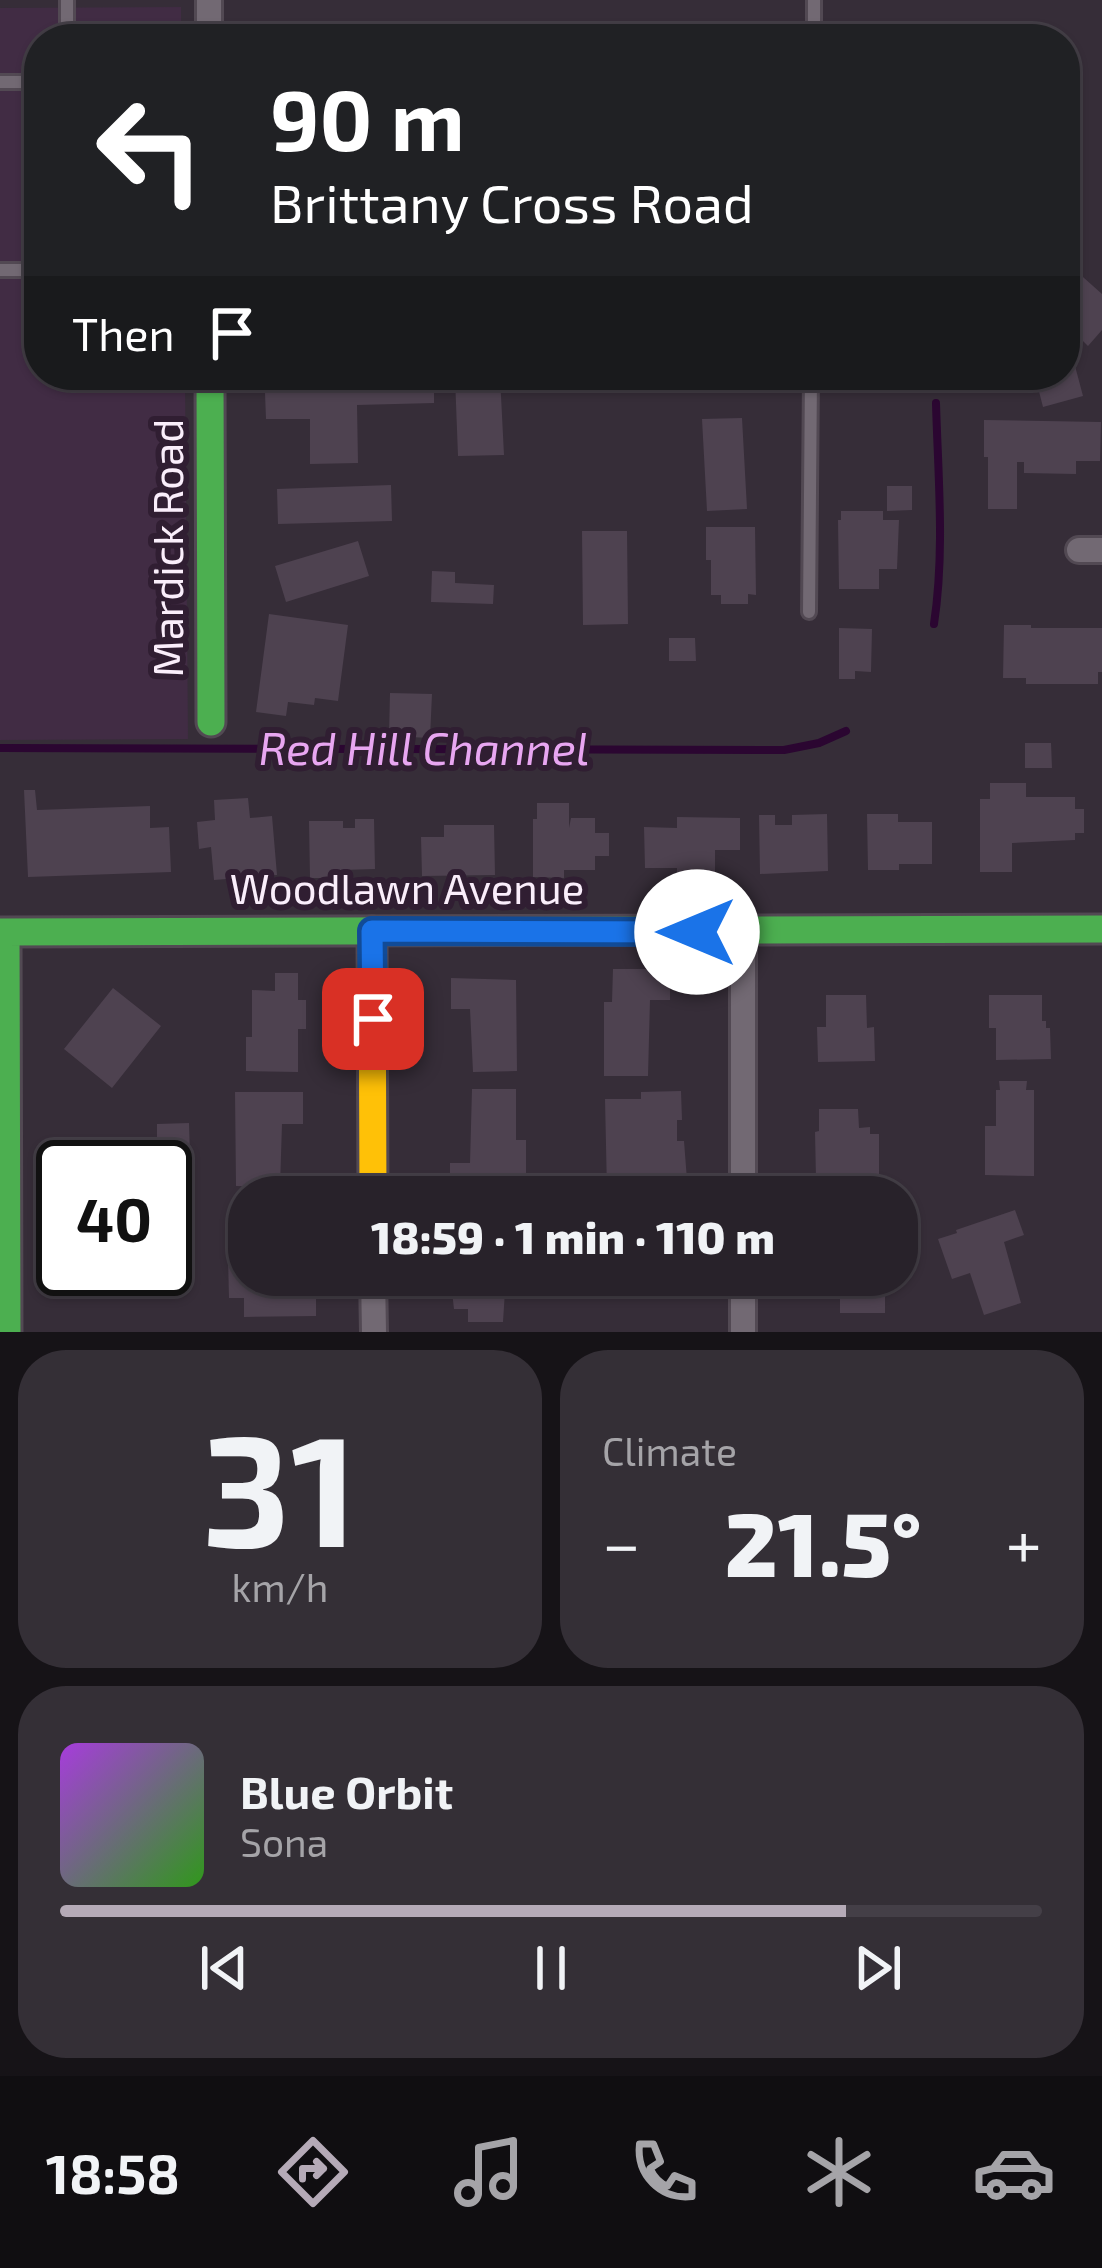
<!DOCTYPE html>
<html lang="en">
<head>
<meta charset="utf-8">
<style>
	body { margin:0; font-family:"Exo 2",sans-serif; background:#342f36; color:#f1f3f6; height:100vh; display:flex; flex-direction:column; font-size:45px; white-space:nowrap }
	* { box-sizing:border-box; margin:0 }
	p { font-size:39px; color:#a5a4a8 }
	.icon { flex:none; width:66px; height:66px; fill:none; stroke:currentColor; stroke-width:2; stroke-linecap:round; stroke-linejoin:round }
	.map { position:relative; height:1332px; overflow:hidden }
	.sheet { display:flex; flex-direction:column; gap:18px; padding:18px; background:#161317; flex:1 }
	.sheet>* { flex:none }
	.hud { position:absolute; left:24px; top:24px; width:1056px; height:366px; border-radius:48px; box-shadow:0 3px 9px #0004,0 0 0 3px #443f47; background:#202124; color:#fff; overflow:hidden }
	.speed { position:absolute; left:36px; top:1140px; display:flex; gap:24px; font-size:60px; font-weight:700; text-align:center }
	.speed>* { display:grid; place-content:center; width:156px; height:156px; border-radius:50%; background:#28222a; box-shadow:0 3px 9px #0004,0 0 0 3px #443f47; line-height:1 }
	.speed .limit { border:6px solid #111; border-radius:18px; background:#fff; color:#111 }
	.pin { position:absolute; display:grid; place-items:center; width:102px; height:102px; color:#fff; margin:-51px; border-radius:24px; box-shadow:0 6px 18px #0006 }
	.me { position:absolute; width:132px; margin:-66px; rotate:270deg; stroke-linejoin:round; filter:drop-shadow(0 0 9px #0008) }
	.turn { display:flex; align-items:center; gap:42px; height:252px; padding:0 48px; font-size:54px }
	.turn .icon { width:156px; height:156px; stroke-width:2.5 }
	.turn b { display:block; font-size:84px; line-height:102px }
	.then { display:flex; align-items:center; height:114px; padding:0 48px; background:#0003; gap:24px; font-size:45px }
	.big { font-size:90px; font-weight:800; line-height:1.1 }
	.sheet .card { flex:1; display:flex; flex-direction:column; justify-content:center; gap:18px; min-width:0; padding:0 42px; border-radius:48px; background:#342f36 }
	.sheet .dial { align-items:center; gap:0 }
	.dial b { font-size:156px; line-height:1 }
	.song { display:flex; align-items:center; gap:36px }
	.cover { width:144px; height:144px; border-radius:18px; background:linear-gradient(135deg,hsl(280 70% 55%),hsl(110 70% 35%)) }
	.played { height:12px; border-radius:6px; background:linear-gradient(90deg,#b5aab7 80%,#443f47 80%) }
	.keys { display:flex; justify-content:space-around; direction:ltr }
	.heat { display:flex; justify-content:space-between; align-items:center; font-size:66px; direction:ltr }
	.sheet .tiles { flex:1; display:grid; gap:18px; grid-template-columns:1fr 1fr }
	.card:last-child { grid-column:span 2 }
	.trip { position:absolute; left:228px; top:1176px; width:690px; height:120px; border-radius:48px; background:#28222a; box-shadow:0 3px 9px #0004,0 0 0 3px #443f47; font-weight:800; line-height:120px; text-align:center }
	.tab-bar { display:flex; height:192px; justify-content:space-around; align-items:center; background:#100e11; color:#a5a4a8 }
	.tab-bar .icon { width:84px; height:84px }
	.tab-bar .selected { color:#b5aab7 }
	.tab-bar b { font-size:54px; color:#f1f3f6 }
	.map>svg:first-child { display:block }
	.built { fill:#412c44 }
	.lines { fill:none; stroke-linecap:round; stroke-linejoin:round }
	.stream { stroke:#2b0631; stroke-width:8 }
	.building { fill:#4e4250 }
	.lane-casing { stroke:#524953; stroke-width:18 }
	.street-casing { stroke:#524953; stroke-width:30 }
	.fast-casing { stroke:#524953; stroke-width:33 }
	.slow-casing { stroke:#524953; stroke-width:33 }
	.lane { stroke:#726973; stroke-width:12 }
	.street { stroke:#726973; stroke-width:24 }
	.fast { stroke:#4caf50; stroke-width:27 }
	.slow { stroke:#ffc107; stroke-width:27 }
	.route-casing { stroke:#114b97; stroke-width:30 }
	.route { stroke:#1a73e8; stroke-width:21 }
	.labels { text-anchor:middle; stroke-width:12; stroke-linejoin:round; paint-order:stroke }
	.street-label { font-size:42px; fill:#faeefb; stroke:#301e32 }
	.water-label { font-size:45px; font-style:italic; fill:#e8a6f1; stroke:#301e32 }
</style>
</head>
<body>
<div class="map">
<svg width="1102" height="1332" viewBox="0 0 1102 1332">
	<rect width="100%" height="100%" fill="#362d38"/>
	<path class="built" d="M181,7V39H39V375H185L188,739L0,740V8Z"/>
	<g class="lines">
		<path class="stream" d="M934,624C945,551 938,476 936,403
			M0,748L784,750L819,743L846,731"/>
	</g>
	<path class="building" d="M1065,82H1070L1072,124H1065Z
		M1065,261L1102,294V330L1088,346L1077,335L1071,342L1065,341Z
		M1075,366L1083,396L1043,407L1035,376L1065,375V369Z
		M434,375V403L357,405L358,463L310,464V419H266L265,393L344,392V377Z
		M500,376L504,455L458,456L455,377Z
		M742,418L747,509L707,511L702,419Z
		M984,420L1101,422L1100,461H1076V474L1024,473V462H1017V509H988V457H984Z
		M391,485L392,521L278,524L277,489Z
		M887,486H912V510L887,511Z
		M841,511H883V520H899L897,569H879V589H839L838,520H841Z
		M706,527H755L756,595L748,594V604H721V595H711V560H706Z
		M582,531H627L628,624L583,625Z
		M358,541L369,576L286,602L275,566Z
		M432,571L455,572V583L494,585L493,604L431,602Z
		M269,614L348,625L338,701L315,698L314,705L288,702L286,716L256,712Z
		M1004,625H1031V628H1102V672H1098V684H1026V678H1003Z
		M839,628L872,629L871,672L855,671V679H839Z
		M669,638H695L696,661H669Z
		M390,693L432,694L430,738L389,736Z
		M1025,743H1051L1052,768H1025Z
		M990,783H1026V797H1075V809H1084V833H1075V840L1012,843V872H980V799H990Z
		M24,790H35L37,810L150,806V828L169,827L171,872L28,877Z
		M248,798L250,818L272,816L277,875L214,880L211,847L199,849L197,822L215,820L214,800Z
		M537,803H569V828L571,818H595V833H609V856H595V870H564V878L533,877V819H537Z
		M827,814L828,871L760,874L759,815H775V825H792V815Z
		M867,814H898V822H932V864H899V870H868Z
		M677,817L740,818V850H715V876H677V868H645L644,827L677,828Z
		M355,819H374L375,869L343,870V878H310L309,821H343V828H355Z
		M444,825H494L495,875L422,876L421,837H444Z
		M613,969H670V1000H650L648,1076H604V1002H612Z
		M275,973H298V1000H306V1029H298V1072L246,1071V1037H252V990L275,991Z
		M451,978L516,980L517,1071L473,1072L470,1009H451Z
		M113,988L161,1026L112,1088L64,1049Z
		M826,995H866L867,1028L874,1027L875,1061L818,1062L817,1027H826Z
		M989,995H1042V1021H1046V1028H1050L1051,1059L996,1060V1028H989Z
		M999,1081H1027L1026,1090H1034V1176L985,1175V1126H996V1090H1000Z
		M472,1089H516V1140H526V1191H509V1196H450V1163H470Z
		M681,1091L682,1120H677V1141H684L687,1180L670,1181V1191H607L605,1099H641V1092Z
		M235,1092H303V1124H282L280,1187L236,1186Z
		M819,1109H858L859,1128L870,1127V1134H879V1180L816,1179L815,1132L819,1131Z
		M189,1123L190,1156H170L169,1144H157V1124Z
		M78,1137H121V1161L145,1160V1167H77Z
		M236,1210H249V1275H303V1285H316V1316L244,1317V1298H229L228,1257H237Z
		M1015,1210L1024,1235L1004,1242L1021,1303L984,1315L970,1273L952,1279L938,1239L957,1233L956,1230Z
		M450,1275H506L503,1322H468V1309H454Z
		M616,1275H673V1296H617Z
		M840,1275H885V1313H840Z"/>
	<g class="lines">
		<defs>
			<path id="lane" d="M67,39V0
				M814,39V0
				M0,82H39
				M0,270H39
				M809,612L811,375"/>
			<path id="street" d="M209,0V39
				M1079,550H1102
				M743,1197V932
				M373,1275L374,1332
				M743,1332V1275"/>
			<path id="fast" d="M210,375L211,722
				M0,932L1102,929
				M6,932L7,1332"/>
			<path id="slow" d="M372,931L373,1197"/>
		</defs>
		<use href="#lane" class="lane-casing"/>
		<use href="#street" class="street-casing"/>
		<use href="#fast" class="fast-casing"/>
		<use href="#slow" class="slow-casing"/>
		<use href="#lane" class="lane"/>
		<use href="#street" class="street"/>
		<use href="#fast" class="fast"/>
		<use href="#slow" class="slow"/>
	</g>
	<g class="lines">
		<defs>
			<path id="route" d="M373,1019L372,931L697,932"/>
		</defs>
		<use href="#route" class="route-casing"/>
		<use href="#route" class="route"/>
	</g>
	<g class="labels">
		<g class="street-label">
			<text transform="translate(168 548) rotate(-90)" y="15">Mardick Road</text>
			<text x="407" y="904">Woodlawn Avenue</text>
		</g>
		<g class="water-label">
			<text x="424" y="765">Red Hill Channel</text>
		</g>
	</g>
</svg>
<div class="speed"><div class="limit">40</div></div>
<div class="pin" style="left:373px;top:1019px;background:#d93025"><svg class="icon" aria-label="arrive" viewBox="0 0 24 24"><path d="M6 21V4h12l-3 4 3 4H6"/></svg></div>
<svg class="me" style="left:697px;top:932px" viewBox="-20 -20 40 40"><circle r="19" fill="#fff"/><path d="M0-13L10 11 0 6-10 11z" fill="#1a73e8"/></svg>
<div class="trip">18:59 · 1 min · 110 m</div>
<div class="hud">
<div class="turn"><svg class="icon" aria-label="left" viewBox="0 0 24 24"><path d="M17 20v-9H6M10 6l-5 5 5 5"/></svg><div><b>90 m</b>Brittany Cross Road</div></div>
<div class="then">Then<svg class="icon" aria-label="arrive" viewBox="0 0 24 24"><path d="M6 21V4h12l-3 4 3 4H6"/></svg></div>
</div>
</div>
<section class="sheet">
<div class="tiles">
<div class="card dial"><b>31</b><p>km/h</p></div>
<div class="card"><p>Climate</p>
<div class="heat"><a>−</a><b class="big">21.5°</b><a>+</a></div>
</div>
<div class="card">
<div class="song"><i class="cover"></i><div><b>Blue Orbit</b><p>Sona</p></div></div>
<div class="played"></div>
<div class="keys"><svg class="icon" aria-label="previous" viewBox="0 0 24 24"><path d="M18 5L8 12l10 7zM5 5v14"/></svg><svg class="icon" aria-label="pause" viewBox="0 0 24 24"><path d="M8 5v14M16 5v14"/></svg><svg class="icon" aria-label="next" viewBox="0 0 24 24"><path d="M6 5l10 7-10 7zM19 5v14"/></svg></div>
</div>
</div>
</section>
<nav class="tab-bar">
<b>18:58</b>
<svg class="icon selected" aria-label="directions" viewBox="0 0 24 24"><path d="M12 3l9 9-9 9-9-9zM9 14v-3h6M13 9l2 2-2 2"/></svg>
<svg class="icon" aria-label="music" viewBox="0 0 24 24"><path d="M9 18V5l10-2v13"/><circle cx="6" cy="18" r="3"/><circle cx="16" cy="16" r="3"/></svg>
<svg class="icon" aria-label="phone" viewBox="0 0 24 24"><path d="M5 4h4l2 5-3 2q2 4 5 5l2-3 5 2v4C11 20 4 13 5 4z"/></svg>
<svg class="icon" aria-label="climate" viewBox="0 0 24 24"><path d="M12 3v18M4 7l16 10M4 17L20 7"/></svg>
<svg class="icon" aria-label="car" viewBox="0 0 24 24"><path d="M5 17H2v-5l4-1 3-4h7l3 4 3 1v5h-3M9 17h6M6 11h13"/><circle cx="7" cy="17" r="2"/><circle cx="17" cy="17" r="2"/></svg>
</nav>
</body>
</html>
